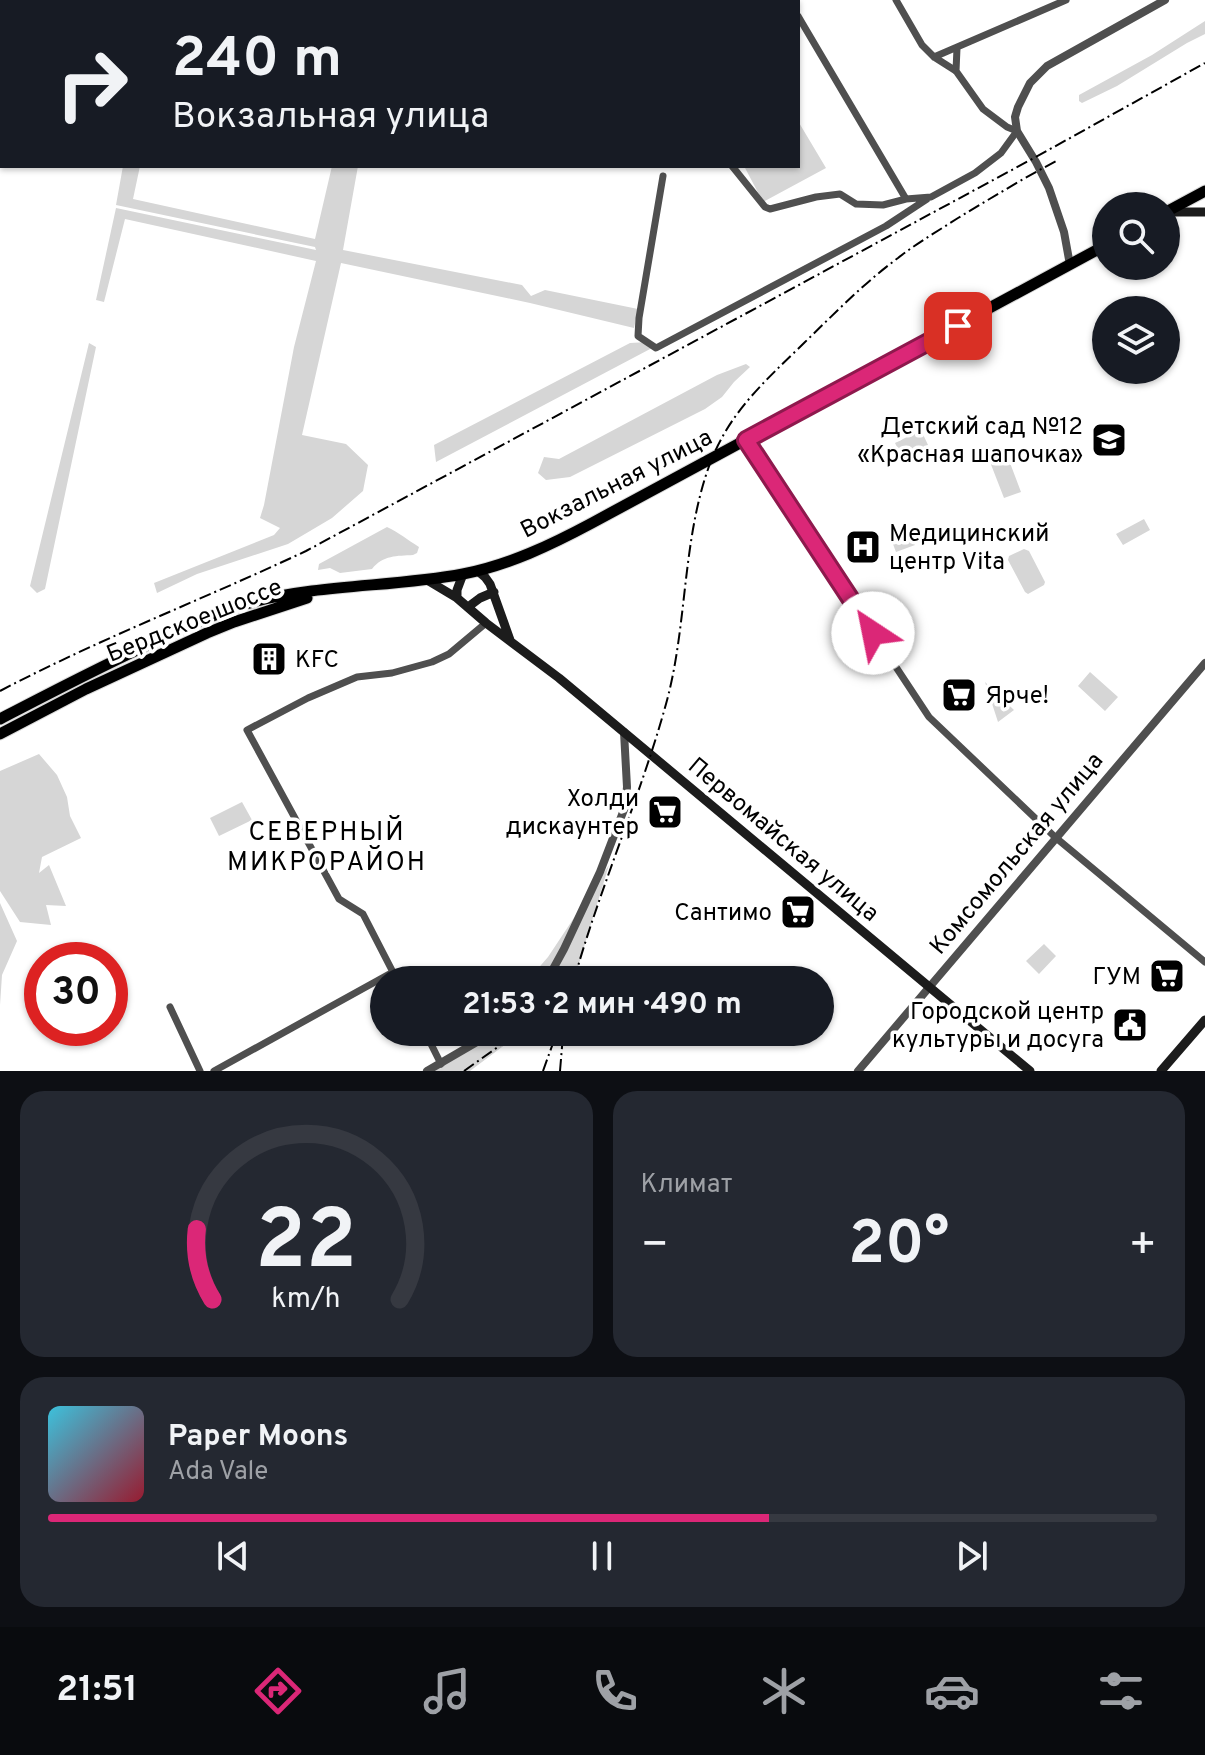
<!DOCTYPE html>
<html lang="ru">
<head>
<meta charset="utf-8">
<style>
	body { margin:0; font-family:Overpass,sans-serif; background:#242831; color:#f1f3f6; height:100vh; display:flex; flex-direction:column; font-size:30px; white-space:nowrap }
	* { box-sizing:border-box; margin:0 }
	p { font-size:26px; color:#9ea1a6 }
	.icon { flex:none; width:44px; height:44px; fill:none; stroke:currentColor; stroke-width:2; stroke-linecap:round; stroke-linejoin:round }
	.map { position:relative; height:1071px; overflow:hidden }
	.sheet { display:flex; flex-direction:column; gap:20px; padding:20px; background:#0d0f14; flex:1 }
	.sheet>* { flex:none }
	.banner { position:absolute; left:0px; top:0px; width:800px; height:168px; box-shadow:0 2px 6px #0004; background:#171b24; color:#f1f3f6; overflow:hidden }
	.fabs { position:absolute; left:1092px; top:192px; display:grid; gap:16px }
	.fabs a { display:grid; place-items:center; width:88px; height:88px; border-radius:50%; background:#171b24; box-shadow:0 2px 6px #0004; font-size:40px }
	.speed { position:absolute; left:24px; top:942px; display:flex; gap:16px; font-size:40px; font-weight:700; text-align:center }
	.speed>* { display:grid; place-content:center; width:104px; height:104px; border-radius:50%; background:#171b24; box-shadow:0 2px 6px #0004; line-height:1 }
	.speed .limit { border:12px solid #d22; background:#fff; color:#111 }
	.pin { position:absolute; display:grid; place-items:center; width:68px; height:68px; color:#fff; margin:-34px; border-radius:16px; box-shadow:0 4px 12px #0006 }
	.me { position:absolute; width:88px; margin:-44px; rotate:326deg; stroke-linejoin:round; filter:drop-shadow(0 0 6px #0008) }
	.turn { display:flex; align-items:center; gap:28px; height:168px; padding:0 40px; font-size:36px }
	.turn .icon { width:104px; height:104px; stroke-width:2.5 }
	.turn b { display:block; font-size:56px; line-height:68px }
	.big { font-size:60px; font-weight:700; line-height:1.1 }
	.sheet .widget { flex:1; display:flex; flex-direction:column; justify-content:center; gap:12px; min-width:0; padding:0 28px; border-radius:24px; background:#242831 }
	.sheet .dial { align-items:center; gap:0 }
	.dial svg { height:208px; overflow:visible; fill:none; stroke:#363941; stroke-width:7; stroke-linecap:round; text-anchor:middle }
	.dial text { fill:#f1f3f6; stroke:none }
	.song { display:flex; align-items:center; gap:24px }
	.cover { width:96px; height:96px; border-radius:12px; background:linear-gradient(135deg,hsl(190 70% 55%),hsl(350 70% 35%)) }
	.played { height:8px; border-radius:4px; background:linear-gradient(90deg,#db2777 65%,#363941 65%) }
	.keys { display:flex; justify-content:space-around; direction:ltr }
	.heat { display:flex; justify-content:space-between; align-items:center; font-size:44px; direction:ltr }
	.sheet .tiles { flex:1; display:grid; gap:20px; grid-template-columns:1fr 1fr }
	.widget:last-child { grid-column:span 2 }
	.trip { position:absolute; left:370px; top:966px; width:464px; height:80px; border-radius:40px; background:#171b24; box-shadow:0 2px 6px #0004; font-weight:700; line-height:80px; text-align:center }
	.menu { display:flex; height:128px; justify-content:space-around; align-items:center; background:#090b0e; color:#9ea1a6 }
	.menu .icon { width:56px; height:56px }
	.menu .active { color:#db2777 }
	.menu b { font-size:36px; color:#f1f3f6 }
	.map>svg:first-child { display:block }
	.green { fill:#d6d6d6 }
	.water { fill:#9d9d9d }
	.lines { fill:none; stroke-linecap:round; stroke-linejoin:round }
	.trunk-casing { stroke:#dbdbdb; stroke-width:13 }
	.minor { stroke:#4f4f4f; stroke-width:7 }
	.tertiary { stroke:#4f4f4f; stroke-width:8 }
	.secondary { stroke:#1c1c1c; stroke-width:9 }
	.trunk { stroke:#000; stroke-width:11 }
	.rail { stroke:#000; stroke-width:2; stroke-dasharray:12 4 2 4; stroke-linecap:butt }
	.route-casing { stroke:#8e194d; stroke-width:20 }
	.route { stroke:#db2777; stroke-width:14 }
	.labels { text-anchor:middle; stroke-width:7; stroke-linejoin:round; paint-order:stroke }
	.poi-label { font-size:24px; fill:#000; stroke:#fff; text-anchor:end }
	.street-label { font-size:24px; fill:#000; stroke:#fff }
	.neighbourhood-label { font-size:26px; letter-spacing:2px; fill:#000; stroke:#fff }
</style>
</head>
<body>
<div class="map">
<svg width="1205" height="1071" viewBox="0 0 1205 1071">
	<rect width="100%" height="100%" fill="#fff"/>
	<path class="green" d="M1205,21V34L1187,43L1117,86L1082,103L1079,101V95L1152,55Z
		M798,121L826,168L763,202L744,166H798Z
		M123,166H140L133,199L315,239L332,166H358L343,250L522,285L531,296L545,290L638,309L634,328L530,303L341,263L302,435L346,444L368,465L363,491L332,518L288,544L197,574L157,593L154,583L274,535L280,528L260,518L264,505L294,347L316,261L125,219L104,302L96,300L116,208L316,250L315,247L116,205Z
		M648,342L652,348L436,462L434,445L630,343Z
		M89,343L96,347L45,589L37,593L30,586Z
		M746,364L750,367L734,382L722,397L705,409L570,477L546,480L538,473L544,457L559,459L717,375Z
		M921,430L928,445L902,457L895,443Z
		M1007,455L1021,492L1004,498L990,462Z
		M1144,519L1150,530L1123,545L1116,534Z
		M907,524L915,545L896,552L888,531Z
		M387,527C398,532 408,540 419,547L417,553L413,555C397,556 383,555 372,569L340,573L330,568L318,570L319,564Z
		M1024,549L1029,551L1045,582L1044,585L1028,594L1025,592L1008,560L1009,556Z
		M1090,672L1118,697L1105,711L1078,686Z
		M985,682L1014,710L998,722Z
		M39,754L57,775L67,797L70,816L81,838L42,857L39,873L49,865L66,906L46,905L51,925L20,922L0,891V771Z
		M242,802L252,820L219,836L210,818Z
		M609,865L577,970L568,980H528L548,957Z
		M0,903L17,941L2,975L0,1005Z
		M1044,944L1056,956L1039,974L1026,961Z
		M485,1032H522L470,1071H435Z"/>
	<path class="water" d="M0,0H585L580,2H2V164L0,165Z"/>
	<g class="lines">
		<defs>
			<path id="trunk" d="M1166,212L1205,191
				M0,719C54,691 107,663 163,638C192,624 221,611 253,602C321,584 394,587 463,574C509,565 551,545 592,523L1106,245
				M0,734L86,689L207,633L234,622L307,598"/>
		</defs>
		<use href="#trunk" class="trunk-casing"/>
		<path class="minor" d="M789,0L790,2
			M798,16L906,199
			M934,57L1066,0
			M956,71L957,48
			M732,166L765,207L770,209L816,197L840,194L856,204L883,205L906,199L931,197L975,173L1001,153L1017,131L1007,127L983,109L956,71L934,57L922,45L896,0
			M663,176L639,318L638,336L656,348L886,226L927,199
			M746,440L929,717L1055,837L1205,962
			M397,980L363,914L339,899L247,730L308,698L357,677L392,673L432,662L449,654L486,623
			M170,1007L200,1071
			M425,1032L441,1064
			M214,1071L393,972"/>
		<path class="tertiary" d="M1070,265L1064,232L1049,188L1036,162L1017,131L1015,117L1018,107L1030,83L1047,66L1165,0
			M547,980L564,949L600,872L625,807L627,787L624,732
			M427,1071L494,1032
			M858,1071L1205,663"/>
		<path class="secondary" d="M1166,212H1205
			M478,571L485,577L490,584L510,640
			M427,580L457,598L486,623L559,678L1030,1071
			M457,598V590L463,574
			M468,607L480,598L494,592
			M1161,1071L1205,1020"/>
		<use href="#trunk" class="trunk"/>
		<path class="rail" d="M0,691C99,639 204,599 306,551L1034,158L1205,63
			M574,980C600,887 640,798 666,704C687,628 682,547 707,472C726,415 762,384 804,343C834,314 864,283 898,258C917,243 938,231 958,218C991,198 1024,178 1058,160
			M464,1071L519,1032
			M543,1071L557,1032
			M560,1071L563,1035"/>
	</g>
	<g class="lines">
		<defs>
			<path id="route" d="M873,633L746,440L958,326"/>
		</defs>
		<use href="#route" class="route-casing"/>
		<use href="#route" class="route"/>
	</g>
	<defs>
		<symbol id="school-square" viewBox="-11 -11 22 22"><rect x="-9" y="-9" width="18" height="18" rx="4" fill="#000" stroke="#fff"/><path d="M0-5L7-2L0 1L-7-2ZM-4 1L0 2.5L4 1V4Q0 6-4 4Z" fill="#fff"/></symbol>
		<symbol id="hospital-square" viewBox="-11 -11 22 22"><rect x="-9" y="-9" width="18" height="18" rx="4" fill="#000" stroke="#fff"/><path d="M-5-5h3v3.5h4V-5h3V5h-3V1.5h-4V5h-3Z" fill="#fff"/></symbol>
		<symbol id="building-square" viewBox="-11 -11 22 22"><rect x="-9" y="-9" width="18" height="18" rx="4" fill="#000" stroke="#fff"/><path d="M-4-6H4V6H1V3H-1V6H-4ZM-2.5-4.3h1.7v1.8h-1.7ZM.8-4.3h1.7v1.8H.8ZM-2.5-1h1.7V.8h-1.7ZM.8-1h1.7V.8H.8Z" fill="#fff"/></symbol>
		<symbol id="supermarket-square" viewBox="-11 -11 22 22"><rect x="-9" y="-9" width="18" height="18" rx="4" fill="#000" stroke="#fff"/><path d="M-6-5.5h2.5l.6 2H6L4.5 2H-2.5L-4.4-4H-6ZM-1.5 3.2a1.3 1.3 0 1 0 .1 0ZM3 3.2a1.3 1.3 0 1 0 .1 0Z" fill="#fff"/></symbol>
		<symbol id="civic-square" viewBox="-11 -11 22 22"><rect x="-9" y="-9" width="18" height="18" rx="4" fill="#000" stroke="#fff"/><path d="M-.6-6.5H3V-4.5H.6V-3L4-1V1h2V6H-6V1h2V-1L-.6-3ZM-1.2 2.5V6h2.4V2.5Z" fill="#fff"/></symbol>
	</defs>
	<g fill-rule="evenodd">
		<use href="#school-square" x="1089" y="420" width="40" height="40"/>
		<use href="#hospital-square" x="843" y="527" width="40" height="40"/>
		<use href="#building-square" x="249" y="639" width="40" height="40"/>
		<use href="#supermarket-square" x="939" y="675" width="40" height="40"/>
		<use href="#supermarket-square" x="645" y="792" width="40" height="40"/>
		<use href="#supermarket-square" x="778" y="892" width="40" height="40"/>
		<use href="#supermarket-square" x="1147" y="956" width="40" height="40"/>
		<use href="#civic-square" x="1110" y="1005" width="40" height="40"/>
	</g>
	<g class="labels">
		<g class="poi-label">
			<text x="1083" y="434">Детский сад №12<tspan x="1083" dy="28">«Красная шапочка»</tspan></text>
			<text x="889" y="541" text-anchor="start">Медицинский<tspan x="889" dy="28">центр Vita</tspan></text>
			<text x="295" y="667" text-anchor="start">KFC</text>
			<text x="985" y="703" text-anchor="start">Ярче!</text>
			<text x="639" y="806">Холди<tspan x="639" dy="28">дискаунтер</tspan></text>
			<text x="772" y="920">Сантимо</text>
			<text x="1141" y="984">ГУМ</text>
			<text x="1104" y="1019">Городской центр<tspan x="1104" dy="28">культуры и досуга</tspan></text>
		</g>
		<g class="street-label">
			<text transform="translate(616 483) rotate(-27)" y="8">Вокзальная улица</text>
			<text transform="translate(194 620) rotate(-22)" y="8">Бердское шоссе</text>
			<text transform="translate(784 839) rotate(40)" y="8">Первомайская улица</text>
			<text transform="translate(1016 853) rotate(-50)" y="8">Комсомольская улица</text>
		</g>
		<g class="neighbourhood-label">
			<text x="327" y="840">СЕВЕРНЫЙ<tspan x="327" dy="30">МИКРОРАЙОН</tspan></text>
		</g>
	</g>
</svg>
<div class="fabs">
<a><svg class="icon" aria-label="search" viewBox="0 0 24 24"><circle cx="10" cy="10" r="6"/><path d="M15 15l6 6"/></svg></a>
<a><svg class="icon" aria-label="layers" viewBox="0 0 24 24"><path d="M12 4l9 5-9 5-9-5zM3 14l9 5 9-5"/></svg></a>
</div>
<div class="speed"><div class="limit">30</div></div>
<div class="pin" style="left:958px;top:326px;background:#d93025"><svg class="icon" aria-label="arrive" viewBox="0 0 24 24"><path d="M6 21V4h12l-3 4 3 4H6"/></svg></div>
<svg class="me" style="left:873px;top:633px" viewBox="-20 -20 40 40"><circle r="19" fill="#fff"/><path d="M0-13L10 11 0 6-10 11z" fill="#db2777"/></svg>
<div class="trip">21:53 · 2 мин · 490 m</div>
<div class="banner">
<div class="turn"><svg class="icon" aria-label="right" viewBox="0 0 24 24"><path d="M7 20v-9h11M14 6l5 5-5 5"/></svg><div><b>240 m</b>Вокзальная улица</div></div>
</div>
</div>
<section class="sheet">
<div class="tiles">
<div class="widget dial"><svg viewBox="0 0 100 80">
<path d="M14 69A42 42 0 1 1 86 69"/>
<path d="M14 69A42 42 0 0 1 8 42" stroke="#db2777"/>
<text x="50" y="56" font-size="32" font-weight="700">22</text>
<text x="50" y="72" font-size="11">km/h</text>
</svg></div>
<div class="widget"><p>Климат</p>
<div class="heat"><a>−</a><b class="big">20°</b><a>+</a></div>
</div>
<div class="widget">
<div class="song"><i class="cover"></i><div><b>Paper Moons</b><p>Ada Vale</p></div></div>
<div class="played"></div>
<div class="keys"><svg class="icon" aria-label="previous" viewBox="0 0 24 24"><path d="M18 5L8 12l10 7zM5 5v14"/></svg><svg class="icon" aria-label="pause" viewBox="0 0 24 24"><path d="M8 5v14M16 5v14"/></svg><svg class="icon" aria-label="next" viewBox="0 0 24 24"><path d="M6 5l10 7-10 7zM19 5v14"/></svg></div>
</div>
</div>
</section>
<nav class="menu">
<b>21:51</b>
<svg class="icon active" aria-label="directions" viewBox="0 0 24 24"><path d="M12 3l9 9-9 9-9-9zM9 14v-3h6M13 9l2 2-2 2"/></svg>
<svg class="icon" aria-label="music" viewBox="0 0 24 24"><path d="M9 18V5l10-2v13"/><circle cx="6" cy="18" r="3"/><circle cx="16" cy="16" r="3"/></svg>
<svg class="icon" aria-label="phone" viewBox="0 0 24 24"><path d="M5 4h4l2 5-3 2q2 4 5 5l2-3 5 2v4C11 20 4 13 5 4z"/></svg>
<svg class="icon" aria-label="climate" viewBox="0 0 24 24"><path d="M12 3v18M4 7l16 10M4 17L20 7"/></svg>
<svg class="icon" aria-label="car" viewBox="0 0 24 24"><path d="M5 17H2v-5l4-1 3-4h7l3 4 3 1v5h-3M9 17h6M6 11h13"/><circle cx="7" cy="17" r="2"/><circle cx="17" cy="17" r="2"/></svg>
<svg class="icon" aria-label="filters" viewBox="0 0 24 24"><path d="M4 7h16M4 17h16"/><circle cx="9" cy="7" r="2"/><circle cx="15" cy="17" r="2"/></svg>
</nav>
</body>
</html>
